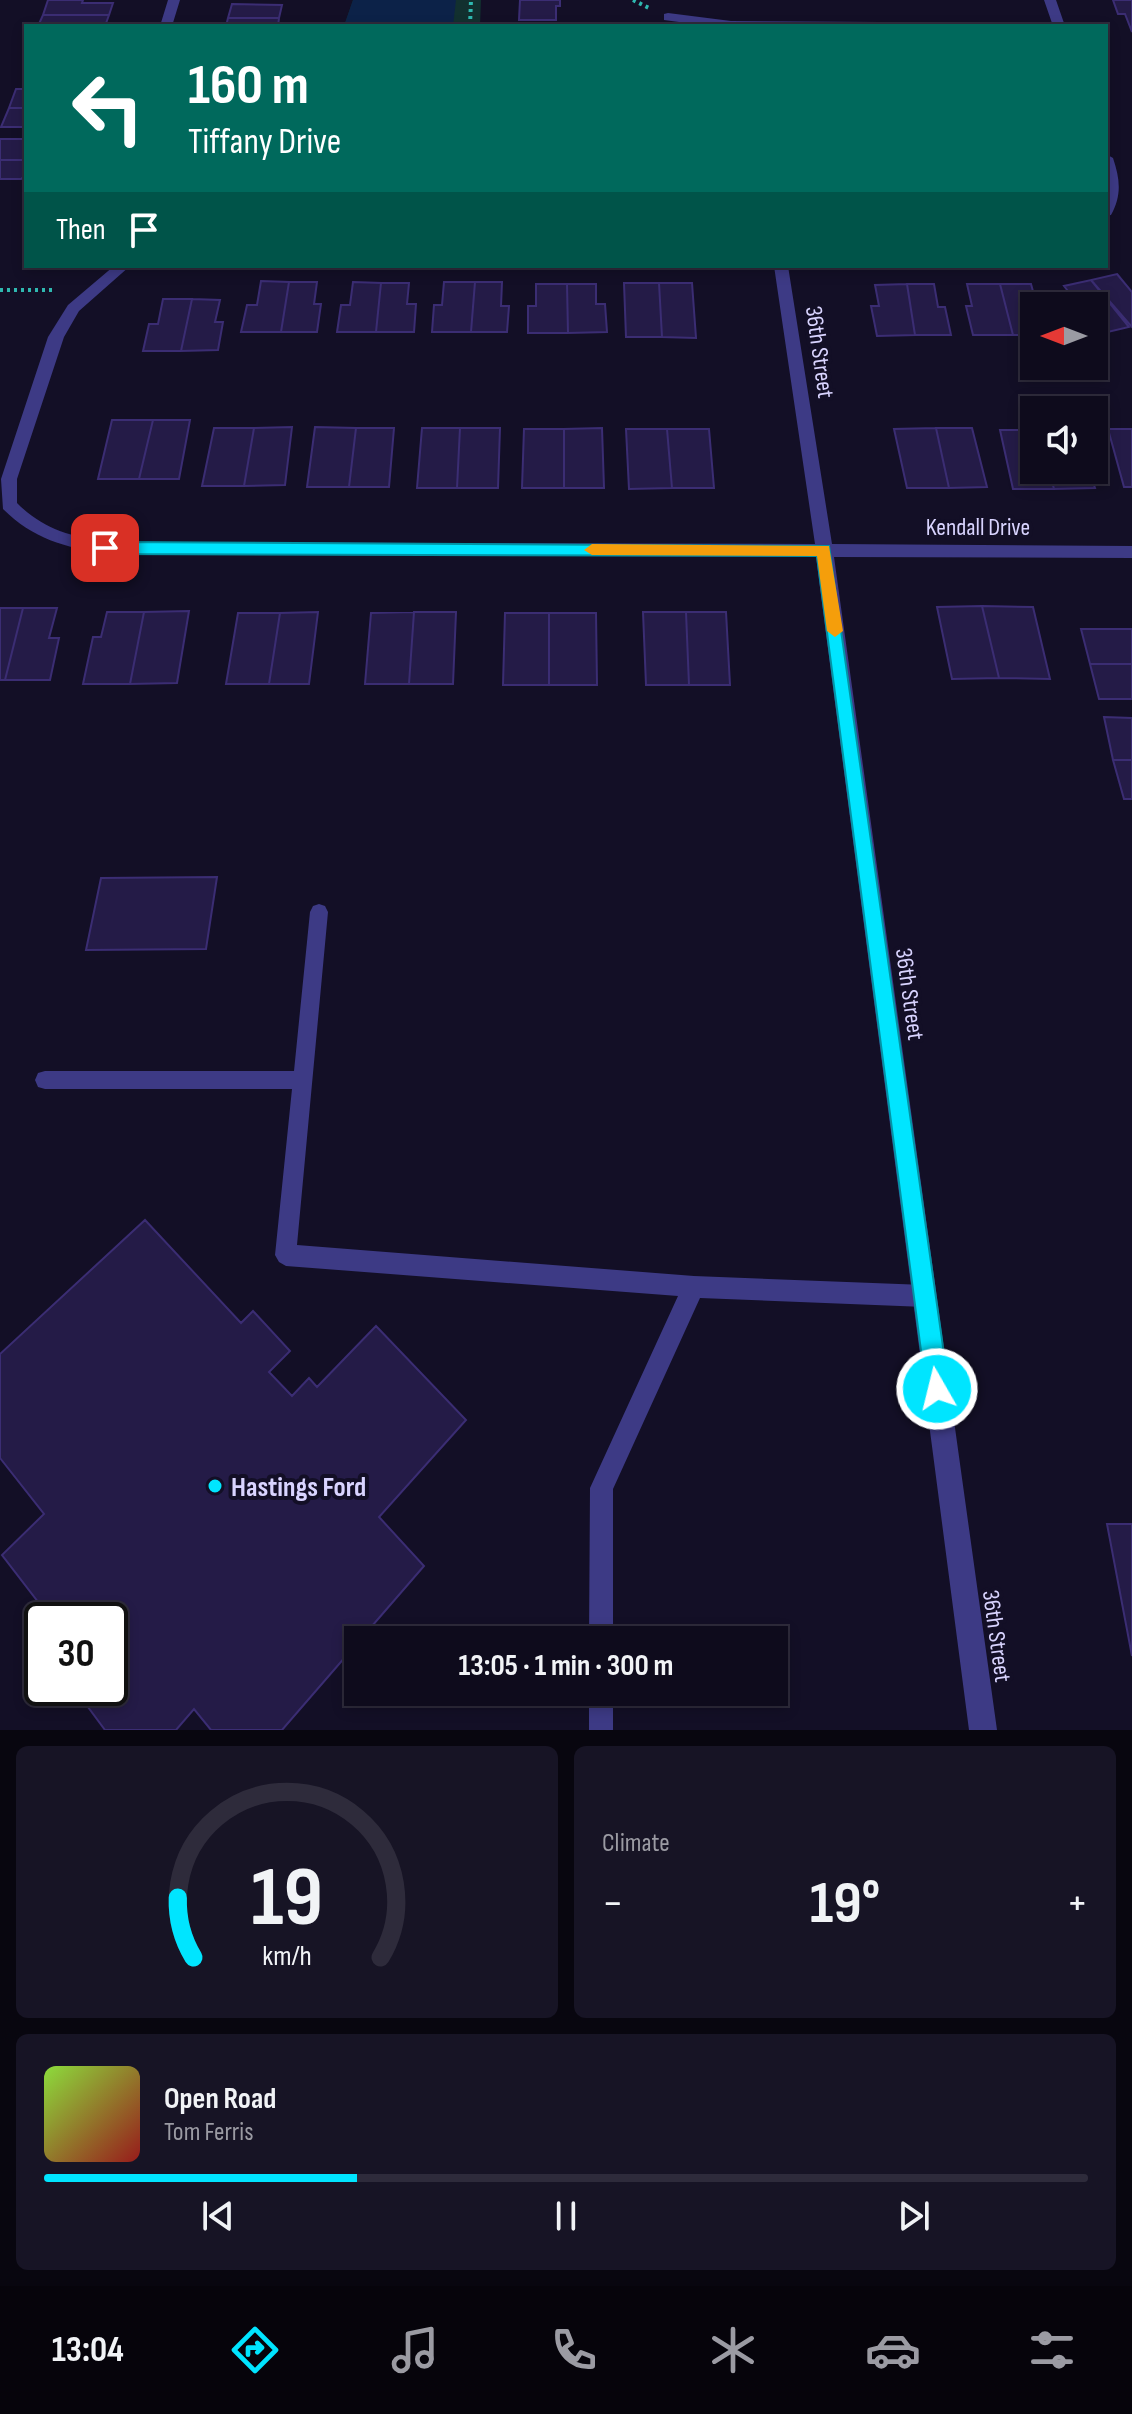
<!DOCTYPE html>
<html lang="en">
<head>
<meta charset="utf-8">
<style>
	body { margin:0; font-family:"Sofia Sans Condensed",sans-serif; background:#171425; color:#f1f3f6; height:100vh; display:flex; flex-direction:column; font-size:30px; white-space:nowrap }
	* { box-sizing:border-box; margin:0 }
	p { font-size:26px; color:#9b9ba3 }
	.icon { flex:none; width:44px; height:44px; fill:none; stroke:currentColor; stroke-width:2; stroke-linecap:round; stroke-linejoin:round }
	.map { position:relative; height:1730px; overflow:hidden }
	.panel { display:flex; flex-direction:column; gap:16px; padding:16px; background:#08060f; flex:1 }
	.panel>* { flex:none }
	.banner { position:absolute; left:24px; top:24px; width:1084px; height:244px; border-radius:0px; box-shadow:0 4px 12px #0003,0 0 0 2px #2e2b3b; background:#00695c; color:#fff; overflow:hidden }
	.needle { width:52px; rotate:270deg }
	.fabs { position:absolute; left:1020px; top:292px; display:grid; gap:16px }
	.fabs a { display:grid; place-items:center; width:88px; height:88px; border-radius:0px; background:#0e0b1c; box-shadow:0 4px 12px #0003,0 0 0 2px #2e2b3b; font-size:40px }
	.speed { position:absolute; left:24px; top:1602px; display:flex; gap:16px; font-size:40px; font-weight:700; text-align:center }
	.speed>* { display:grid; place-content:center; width:104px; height:104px; border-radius:50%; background:#0e0b1c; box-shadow:0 4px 12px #0003,0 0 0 2px #2e2b3b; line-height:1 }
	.speed .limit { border:4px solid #111; border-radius:12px; background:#fff; color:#111 }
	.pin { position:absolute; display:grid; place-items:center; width:68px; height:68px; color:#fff; margin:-34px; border-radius:16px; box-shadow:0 4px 12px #0006 }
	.me { position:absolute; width:88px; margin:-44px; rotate:352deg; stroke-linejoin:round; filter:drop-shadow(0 0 6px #0008) }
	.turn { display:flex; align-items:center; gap:28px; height:168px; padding:0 32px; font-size:36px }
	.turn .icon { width:104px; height:104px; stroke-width:2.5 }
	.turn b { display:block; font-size:56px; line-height:68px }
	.then { display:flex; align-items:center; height:76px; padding:0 32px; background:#0003; gap:16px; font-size:30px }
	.big { font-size:60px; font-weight:700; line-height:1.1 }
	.panel .widget { flex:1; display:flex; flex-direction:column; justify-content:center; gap:12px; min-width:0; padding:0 28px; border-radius:12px; background:#171425 }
	.panel .dial { align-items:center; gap:0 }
	.dial svg { height:208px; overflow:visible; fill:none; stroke:#2e2b3b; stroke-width:7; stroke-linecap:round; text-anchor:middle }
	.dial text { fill:#f1f3f6; stroke:none }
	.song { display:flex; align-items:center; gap:24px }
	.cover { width:96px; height:96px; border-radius:12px; background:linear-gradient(135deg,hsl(90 70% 55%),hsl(0 70% 35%)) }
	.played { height:8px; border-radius:4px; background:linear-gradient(90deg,#00e5ff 30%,#2e2b3b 30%) }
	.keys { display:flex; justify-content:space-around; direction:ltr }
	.heat { display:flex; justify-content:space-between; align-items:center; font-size:44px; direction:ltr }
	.panel .tiles { flex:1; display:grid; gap:16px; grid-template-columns:1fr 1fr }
	.widget:last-child { grid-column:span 2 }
	.trip { position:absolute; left:344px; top:1626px; width:444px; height:80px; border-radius:0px; background:#0e0b1c; box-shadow:0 4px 12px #0003,0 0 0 2px #2e2b3b; font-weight:700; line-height:80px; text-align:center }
	.menu { display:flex; height:128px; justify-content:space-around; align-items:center; background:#06040b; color:#9b9ba3 }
	.menu .icon { width:56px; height:56px }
	.menu .selected { color:#00e5ff }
	.menu b { font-size:36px; color:#f1f3f6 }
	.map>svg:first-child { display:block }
	.green { fill:#12302f }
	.water { fill:#0c2248 }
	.building { fill:#241b47; stroke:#3b2d73; stroke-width:2 }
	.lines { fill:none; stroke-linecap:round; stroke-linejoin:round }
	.path { stroke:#2fb8b0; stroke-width:4; stroke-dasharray:3 4; stroke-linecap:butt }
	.service { fill:#3d3a85; fill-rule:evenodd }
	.minor { fill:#3d3a85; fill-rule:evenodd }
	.route { fill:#00e5ff; stroke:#0095a6; stroke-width:2 }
	.slow { fill:#f59e0b }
	.poi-dot { fill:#00e5ff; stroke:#130f26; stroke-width:3 }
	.labels { text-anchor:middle; stroke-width:8; stroke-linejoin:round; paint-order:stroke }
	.street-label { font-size:24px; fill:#d9d4ff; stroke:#130f26 }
	.near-poi-label { font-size:28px; font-weight:bold; fill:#d9d4ff; stroke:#130f26; text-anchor:start }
</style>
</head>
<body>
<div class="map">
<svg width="1132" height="1730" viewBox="0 0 1132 1730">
	<rect width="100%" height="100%" fill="#130f26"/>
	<path class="green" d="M353,0H481L480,26H344Z"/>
	<path class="water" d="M353,0H456L453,26H344Z"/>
	<path class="building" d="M48,0H83L82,3H113L109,15H43Z
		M520,0H560V6H556V20H519Z
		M1113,0H1132V32L1125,14H1118Z
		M232,4L282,5L279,18H228Z
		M43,15H109L105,26H38Z
		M228,18H279L278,26H226Z
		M16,89H26V108H9Z
		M9,108H26V127H1Z
		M0,139H26V160H0Z
		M0,160H26V175L21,179H0Z
		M1117,274L1132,292V327L1091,280Z
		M1091,280L1129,327L1095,335L1094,306H1076L1079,305L1064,286Z
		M261,281L289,282L281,332H241L247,305H257Z
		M289,282H317L314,304H321L317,332H281Z
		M353,282L381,283L376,332H337L341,305H350Z
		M444,282H475L471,332H432L434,305H442Z
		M475,282H502L501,306H509L507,332H471Z
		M381,283H409L407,304H416L414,332H376Z
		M624,283H659L662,337H626Z
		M659,283H692L696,338L662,337Z
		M536,284H567L568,333H528V306H536Z
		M567,284H596V304H605L607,332L568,333Z
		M907,284H934L938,307H945L951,335H915Z
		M907,284L915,335L877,336L871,306H879L875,285Z
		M967,284H1000L1013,335H973L966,306H972Z
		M1000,284H1031L1037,306H1034V335H1013Z
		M163,299H192L181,351H143L149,324H158Z
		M192,299L220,300L215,322H223L218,350L181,351Z
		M112,420H153L139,479H98Z
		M153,420H190L179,479H139Z
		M292,427L285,485L244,486L254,428Z
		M315,427L356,428L349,487H307Z
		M214,428H254L244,486H202Z
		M356,428H394L389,487H349Z
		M422,428H460L457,488H417Z
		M460,428H500L498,488H457Z
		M602,428L604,488H564V429Z
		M936,428H972L987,487L949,488Z
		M936,428L949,488H907L894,429Z
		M524,429H564V488H522Z
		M626,429H667L672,488L629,489Z
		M667,429H709L714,488H672Z
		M1108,429H1132V487H1124Z
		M1000,430H1034V470H1049L1054,489H1013Z
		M1049,470H1089L1095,488L1054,489Z
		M982,606L999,678L952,679L937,607Z
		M982,606L1033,607L1050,679L999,678Z
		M0,608H23L5,680H0Z
		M23,608H57L49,638H59L50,680H5Z
		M189,611L177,683L130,684L144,612Z
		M107,612H144L130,684H83L93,637H101Z
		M318,612L309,684H269L280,613Z
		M414,612L409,684H365L371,613Z
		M414,612H456L453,684H409Z
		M643,612H686L689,685H646Z
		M686,612H726L730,685H689Z
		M238,613H280L269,684H226Z
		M505,613H549V685H503Z
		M549,613H596L597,685H549Z
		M1081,629H1132V664H1090Z
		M1090,664H1132V699H1099Z
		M1104,717L1132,718V760H1113Z
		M1113,760H1132V799H1124Z
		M217,877L206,949L86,950L101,878Z
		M145,1220L241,1323L253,1311L290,1351L269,1372L292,1396L309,1378L317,1387L376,1326L466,1420L379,1517L424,1566L282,1730H211L194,1709L176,1730H105L88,1707L105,1688H110V1620H52L2,1555L44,1514L0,1458V1354Z
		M1107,1524H1132V1656Z"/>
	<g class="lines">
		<path class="path" d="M633,0L649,8
			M470,26L471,0
			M0,290H55"/>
		<path class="service" d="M319,904L325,906L328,912L297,1245L694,1276L925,1285L933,1288L936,1296L933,1304L925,1307L700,1298L613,1489V1640H589L590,1488L678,1296L286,1266L279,1262L275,1255L292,1089H45L38,1087L35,1080L38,1073L45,1071H294L310,912L313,906Z
			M589,1692H613V1730H589Z"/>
		<path class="minor" d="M168,0H180L172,26H160Z
			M1044,0H1056L1065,26H1053Z
			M668,13L731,21L880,22L886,26H709L664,20V14Z
			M1106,154L1113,158C1120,179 1122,195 1111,215L1106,216Z
			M114,266H130L79,311L64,337L17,479V503C43,529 70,536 105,542L815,544L774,266H788L832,544L1132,546V558L834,557L997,1730H969L816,557L105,554C65,547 33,539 3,509L1,479L48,337L68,305Z"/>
	</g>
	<path class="route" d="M105,542L829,546L949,1389L945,1397L937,1400L929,1397L926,1389L817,556L105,554L97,548Z"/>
	<path class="slow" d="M592,544L829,546L843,631L835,637L827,631L817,556L592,555L584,550Z"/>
	<circle class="poi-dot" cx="215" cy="1486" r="8"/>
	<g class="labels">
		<g class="street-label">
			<text transform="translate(820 352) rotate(82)" y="8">36th Street</text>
			<text x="978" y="535">Kendall Drive</text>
			<text transform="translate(910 994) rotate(82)" y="8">36th Street</text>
			<text transform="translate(997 1636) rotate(82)" y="8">36th Street</text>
		</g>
		<g class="near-poi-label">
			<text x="231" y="1496">Hastings Ford</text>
		</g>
	</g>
</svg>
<div class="fabs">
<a><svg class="needle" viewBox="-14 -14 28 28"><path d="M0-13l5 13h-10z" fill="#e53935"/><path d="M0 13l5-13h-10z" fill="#9b9ba3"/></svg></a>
<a><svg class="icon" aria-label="sound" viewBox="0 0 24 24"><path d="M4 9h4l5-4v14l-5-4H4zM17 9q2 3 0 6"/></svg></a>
</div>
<div class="speed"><div class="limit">30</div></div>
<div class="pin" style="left:105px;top:548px;background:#d93025"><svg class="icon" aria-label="arrive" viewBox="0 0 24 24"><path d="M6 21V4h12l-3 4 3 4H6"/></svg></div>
<svg class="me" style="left:937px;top:1389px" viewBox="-20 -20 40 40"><circle r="17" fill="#00e5ff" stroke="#fff" stroke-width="3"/><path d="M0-11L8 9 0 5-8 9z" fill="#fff"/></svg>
<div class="trip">13:05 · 1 min · 300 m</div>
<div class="banner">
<div class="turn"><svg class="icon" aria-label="left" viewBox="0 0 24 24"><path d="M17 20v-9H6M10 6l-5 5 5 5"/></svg><div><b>160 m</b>Tiffany Drive</div></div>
<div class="then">Then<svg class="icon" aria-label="arrive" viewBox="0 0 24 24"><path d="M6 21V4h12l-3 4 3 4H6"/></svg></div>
</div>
</div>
<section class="panel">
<div class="tiles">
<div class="widget dial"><svg viewBox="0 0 100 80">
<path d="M14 69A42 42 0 1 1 86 69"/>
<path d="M14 69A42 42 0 0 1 8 46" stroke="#00e5ff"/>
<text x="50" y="56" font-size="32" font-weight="700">19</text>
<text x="50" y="72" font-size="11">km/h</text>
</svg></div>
<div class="widget"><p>Climate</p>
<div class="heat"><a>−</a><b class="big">19°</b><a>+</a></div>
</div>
<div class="widget">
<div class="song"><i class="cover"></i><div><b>Open Road</b><p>Tom Ferris</p></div></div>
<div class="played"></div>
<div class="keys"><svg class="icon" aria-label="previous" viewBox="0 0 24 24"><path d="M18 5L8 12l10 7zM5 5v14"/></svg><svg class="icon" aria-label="pause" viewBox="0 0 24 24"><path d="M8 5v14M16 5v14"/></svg><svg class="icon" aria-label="next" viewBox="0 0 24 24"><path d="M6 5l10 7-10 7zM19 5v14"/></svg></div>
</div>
</div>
</section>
<nav class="menu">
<b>13:04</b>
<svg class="icon selected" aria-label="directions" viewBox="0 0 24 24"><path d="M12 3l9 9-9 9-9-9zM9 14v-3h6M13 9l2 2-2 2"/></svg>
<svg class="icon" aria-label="music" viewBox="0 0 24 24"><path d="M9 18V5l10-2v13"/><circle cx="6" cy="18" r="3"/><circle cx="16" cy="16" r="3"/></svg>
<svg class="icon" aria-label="phone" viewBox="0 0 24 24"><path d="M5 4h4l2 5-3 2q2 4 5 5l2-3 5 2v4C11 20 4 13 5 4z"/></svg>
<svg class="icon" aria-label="climate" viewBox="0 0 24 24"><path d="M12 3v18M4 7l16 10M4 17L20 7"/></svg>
<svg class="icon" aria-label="car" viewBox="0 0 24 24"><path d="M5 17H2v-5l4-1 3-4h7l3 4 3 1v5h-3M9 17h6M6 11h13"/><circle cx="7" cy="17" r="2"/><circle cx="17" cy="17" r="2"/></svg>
<svg class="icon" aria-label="filters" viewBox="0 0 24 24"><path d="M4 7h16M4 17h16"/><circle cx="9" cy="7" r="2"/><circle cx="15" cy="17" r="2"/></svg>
</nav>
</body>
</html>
